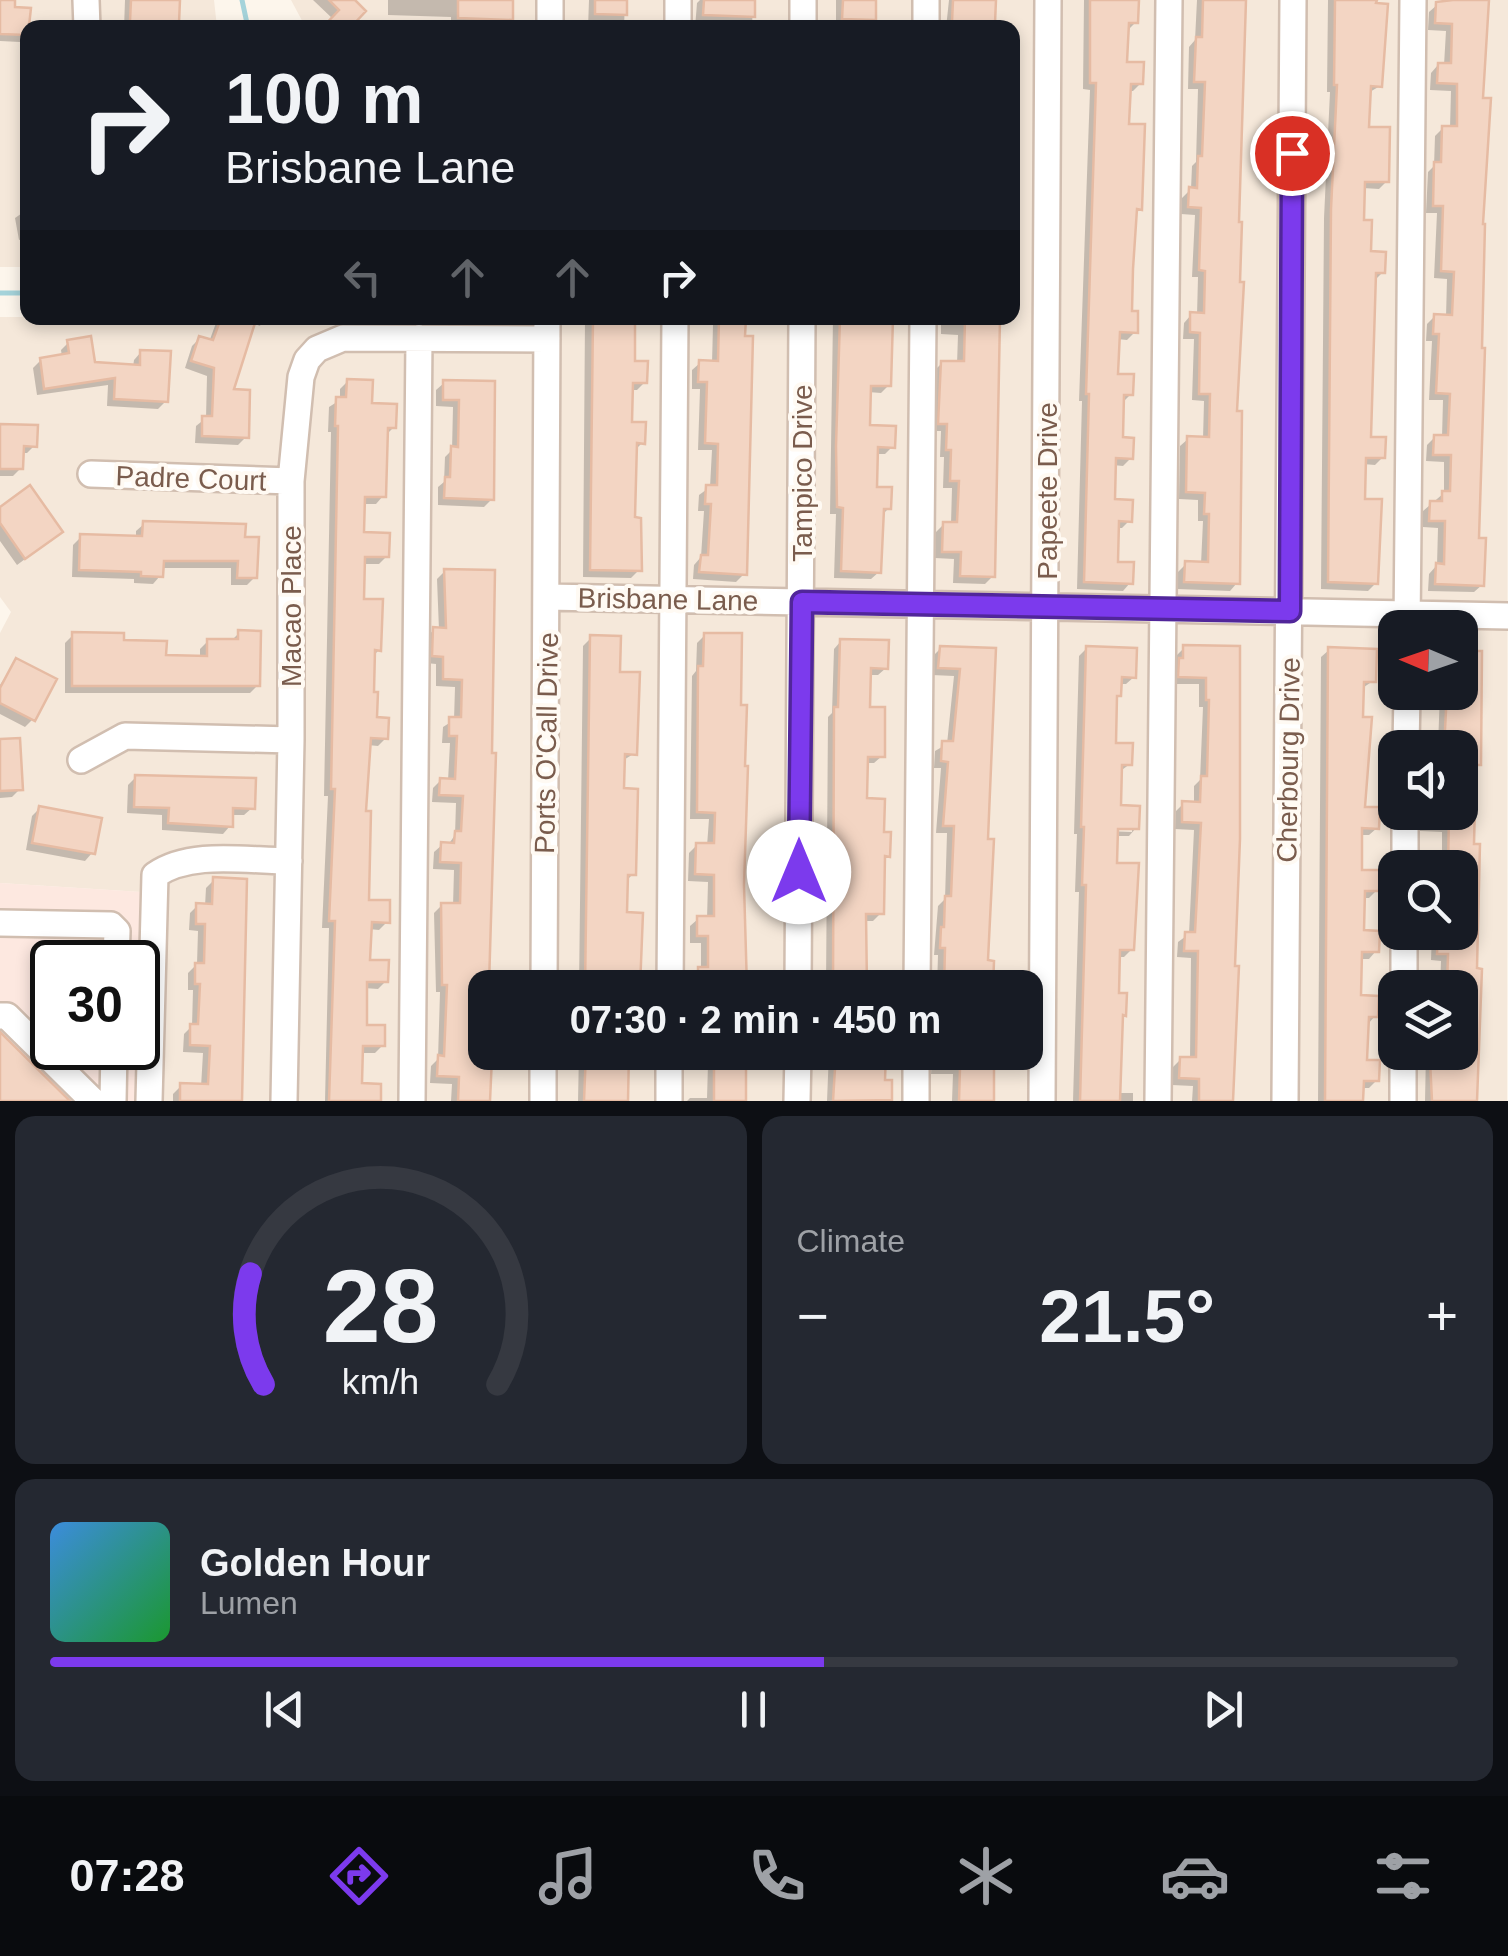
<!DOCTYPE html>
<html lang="en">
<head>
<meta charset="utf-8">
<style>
	body { margin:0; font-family:Arial,sans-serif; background:#242831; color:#f1f3f6; height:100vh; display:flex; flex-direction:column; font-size:38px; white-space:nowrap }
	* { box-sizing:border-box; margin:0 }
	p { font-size:32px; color:#9ea1a6 }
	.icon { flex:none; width:55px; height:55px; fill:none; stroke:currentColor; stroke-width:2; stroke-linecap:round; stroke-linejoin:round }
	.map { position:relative; height:1101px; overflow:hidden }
	.details { display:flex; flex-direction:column; gap:15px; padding:15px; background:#0d0f14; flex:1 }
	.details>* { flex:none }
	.banner { position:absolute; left:20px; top:20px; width:1000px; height:305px; border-radius:20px; box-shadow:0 5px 15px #0003; background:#171b24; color:#f1f3f6; overflow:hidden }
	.needle { width:65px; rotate:272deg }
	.controls { position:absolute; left:1378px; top:610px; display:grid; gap:20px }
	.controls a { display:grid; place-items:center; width:100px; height:100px; border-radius:20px; background:#171b24; box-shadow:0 5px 15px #0003; font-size:50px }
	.speed { position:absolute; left:30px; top:940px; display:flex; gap:20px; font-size:50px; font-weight:700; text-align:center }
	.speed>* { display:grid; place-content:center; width:130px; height:130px; border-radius:50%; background:#171b24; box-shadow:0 5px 15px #0003; line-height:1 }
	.speed .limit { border:5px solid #111; border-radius:15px; background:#fff; color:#111 }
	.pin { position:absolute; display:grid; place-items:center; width:85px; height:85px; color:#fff; margin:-42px; border:5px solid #fff; border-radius:50%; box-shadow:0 2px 10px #0007 }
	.me { position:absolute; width:110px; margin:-55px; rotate:0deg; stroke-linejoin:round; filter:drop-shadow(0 0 8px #0008) }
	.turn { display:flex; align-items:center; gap:35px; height:210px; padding:0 40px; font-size:45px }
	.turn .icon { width:130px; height:130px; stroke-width:2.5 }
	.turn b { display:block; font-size:70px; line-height:85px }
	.lanes { display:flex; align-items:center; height:95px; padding:0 40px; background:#0003; justify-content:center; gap:50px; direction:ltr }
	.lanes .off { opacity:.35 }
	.big { font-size:75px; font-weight:700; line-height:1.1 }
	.details .tile { flex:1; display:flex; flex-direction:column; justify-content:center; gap:15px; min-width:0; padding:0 35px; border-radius:20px; background:#242831 }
	.details .dial { align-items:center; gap:0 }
	.dial svg { height:260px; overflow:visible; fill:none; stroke:#363941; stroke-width:7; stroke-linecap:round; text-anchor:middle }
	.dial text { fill:#f1f3f6; stroke:none }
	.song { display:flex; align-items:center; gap:30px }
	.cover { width:120px; height:120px; border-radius:15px; background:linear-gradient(135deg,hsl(210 70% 55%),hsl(130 70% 35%)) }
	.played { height:10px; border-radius:5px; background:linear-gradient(90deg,#7c3aed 55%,#363941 55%) }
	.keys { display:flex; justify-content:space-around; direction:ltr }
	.heat { display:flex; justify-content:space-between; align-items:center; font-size:55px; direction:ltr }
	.details .tiles { flex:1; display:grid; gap:15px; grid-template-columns:1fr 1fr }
	.tile:last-child { grid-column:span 2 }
	.trip { position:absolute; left:468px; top:970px; width:575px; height:100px; border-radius:20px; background:#171b24; box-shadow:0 5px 15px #0003; font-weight:700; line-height:100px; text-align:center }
	.tab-bar { display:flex; height:160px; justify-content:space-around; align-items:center; background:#090b0e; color:#9ea1a6 }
	.tab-bar .icon { width:70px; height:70px }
	.tab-bar .current { color:#7c3aed }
	.tab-bar b { font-size:45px; color:#f1f3f6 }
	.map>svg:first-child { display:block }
	.residential { fill:#f5e8da; fill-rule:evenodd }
	.commercial { fill:#fde8e0; fill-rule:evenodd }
	.shadow { fill:#0003; fill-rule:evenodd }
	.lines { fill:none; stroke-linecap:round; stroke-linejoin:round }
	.stream { stroke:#a5d3da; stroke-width:5 }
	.building { fill:#f3d5c3; stroke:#e6bba3; stroke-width:2.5 }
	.minor-casing { stroke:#d1beb0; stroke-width:30 }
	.minor { stroke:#fff; stroke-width:25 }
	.route-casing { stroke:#51269a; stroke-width:25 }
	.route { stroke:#7c3aed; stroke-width:18 }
	.labels { text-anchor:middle; stroke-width:8; stroke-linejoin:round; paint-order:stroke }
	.street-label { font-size:28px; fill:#7a5c4d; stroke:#fffaf3 }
</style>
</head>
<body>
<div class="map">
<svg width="1508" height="1101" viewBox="0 0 1508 1101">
	<rect width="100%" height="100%" fill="#fdf6ec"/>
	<path class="residential" d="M0,0H214L217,27L28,28L27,267H0Z
		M291,0H1508L1507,1101H139L141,892L0,883V633L11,612L0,597V317L1012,318V28H306ZM1395,628H1460V692H1395ZM1395,748H1460V812H1395ZM1395,868H1460V932H1395ZM485,988H1025V1052H485ZM1395,988H1460V1052H1395Z"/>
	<path class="commercial" d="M0,883L142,892L139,1101H0ZM52,962H138V1048H52Z"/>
	<path class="shadow" d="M0,0H13V9L28,34L20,42L0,41Z
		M125,0H177L175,28H124Z
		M313,0H352L333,19Z
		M388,0H511L510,19L502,26L451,25V17L388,15Z
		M589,0H625L624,28H588Z
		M700,0H753L752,28H695L697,3Z
		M836,0H874L873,28H836Z
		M949,0H994L993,28H946Z
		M1084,0H1120L1136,22L1128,30L1125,64L1141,83L1133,91H1128L1127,126L1139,208L1134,213L1129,313L1135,332L1127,340L1117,339L1116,376L1131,394L1121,404L1120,440L1131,458L1123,466L1113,465L1112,501L1130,520L1122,528H1116L1115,564L1130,583L1123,591L1077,589L1082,401H1079L1090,90L1083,89Z
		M1197,0H1244L1234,413L1237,583L1230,591L1177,589L1178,572L1186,564H1201L1203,521H1198V500L1179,499L1180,446L1188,439H1203L1204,401L1192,400L1194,339H1183L1184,323L1191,315H1197L1198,277H1192L1195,215L1181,214L1182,198L1191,189L1192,166L1196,162L1198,89H1188L1189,47L1195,40Z
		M1328,0H1374L1380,86L1368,93L1367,129L1387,181L1379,189L1363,188L1362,222L1368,254L1383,272L1375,280L1368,439L1383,457L1375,465L1363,464L1362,501L1376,583L1368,591L1321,589L1324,218L1330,92H1327Z
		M1447,0H1486L1480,101L1477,540L1482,585L1474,592L1428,591L1429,574L1437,565L1438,528L1423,527V511L1444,493V462L1426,461L1427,445L1435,437H1442L1443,400H1429L1432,341H1426L1427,324L1435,316L1446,317L1447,279L1434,278L1437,213H1426L1428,172L1434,166L1435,136L1443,128H1450L1451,91L1430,90L1431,73L1438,65H1444L1446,31L1428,30L1429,12L1437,5H1446Z
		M28,209V238L19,240L15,218Z
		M221,318L252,325L230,392L246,437L238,445L195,443L196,426L206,418L207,376L185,368L192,346L200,338L209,342L216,323Z
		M585,318H639L632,328V363L645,382L637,390H630L629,424L643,442L634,451L632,520L639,570L631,578L583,577Z
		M704,318H743L744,574L736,582L693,579L694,565L701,557L704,511H698L699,495L710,487L712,450H698L700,389H692V370L700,363H712L713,325L704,324Z
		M833,318H894L889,385L881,393L868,392L867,427L892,447L885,454H876L875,490L889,508L881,516L879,572L871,579L834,578L836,514H830Z
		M941,318H998L993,576L985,584L953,583L954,559L935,558L936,532L944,524H951L952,488H943L944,457H940L941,431H932L934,371L942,363L957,364L958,335L941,334Z
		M254,319V318H273L259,326Z
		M69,342L93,365L133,367L134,360L141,352L166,401L158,409L107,406L108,385L37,395L33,368L41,360L62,357L61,350Z
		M348,381L394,427L386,435L383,496L376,504H363L362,534L387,556L379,564H363L361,601L379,650L373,656L375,720L386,738L378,746L368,745L364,813L366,902L387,922L379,930L369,929L368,962L386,981L378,989L364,988V1027L383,1045L375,1053H360L359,1086L379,1101H325L329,928H322L328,796H324L331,432H328L329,407L340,400V389Z
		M444,383L492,384V499L484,507L438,505V487L444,482L445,457L452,450L453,407L436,406V390Z
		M0,426L34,446L27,453H21V468L13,476H0Z
		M0,510L52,539L17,565L0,541Z
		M144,524L243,539L255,577L247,585H231V568H161L160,576L153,584L134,583V579L72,577L73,545L81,537L136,539V531Z
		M445,571L493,572L485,988L488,1101H451L452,1084L430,1083L431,1066L438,1059L440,992H436L434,913L442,905L453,906L454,870L433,869L434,852L442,845H448L455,835L456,803L432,802L433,788L441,780L448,781L450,743H442L443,727L454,720L455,687L436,686V664L426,663V637L434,630H439L437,579Z
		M239,633L258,685L250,693H65V643L73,635L122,642L164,658L200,659V649L208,641L230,642Z
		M705,635L742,885L744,988H691V977L701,969V943H690V926L698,919H707L708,882L688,881L689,853L697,845L707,846L709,819H690L692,676L696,671L697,643Z
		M591,638L617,674L635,753L622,761L621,791L633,874L626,881L625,914L638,988H579L583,646Z
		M841,641L886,668L878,675H868L867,710L882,756L874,763H865L864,801L881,834L888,856L882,861L881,913L873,921H864L865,984L882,985L881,988H826L828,717L832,713L834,649Z
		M941,648L994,650L986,842L985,963L991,988H937L938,955H934L938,906L945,899L947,833H936L941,768H934L935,751L947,744L954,676L932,675L933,656Z
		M1087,648L1134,677L1126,684H1119V695L1115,699L1114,745L1130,764L1119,772L1118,808L1136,828L1129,836H1115L1114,865L1132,949L1124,957H1117L1116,996L1124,1014L1120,1018L1117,1093H1133V1101H1073L1079,892H1075L1077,834H1074L1079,656ZM1132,827V832L1105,831Z
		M1184,648L1238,649L1231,1101H1192L1193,1086L1172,1085L1173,1067L1181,1059L1190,1060L1191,958L1177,957L1178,942L1189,934L1194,830L1175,829L1176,811L1183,804H1194V786L1200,780L1203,707H1199V684H1172V668L1177,664V655Z
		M1329,650L1373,681L1361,689L1363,809L1377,828L1369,835H1360L1359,872L1377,890L1369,898H1362L1361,933L1376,951L1369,959H1360L1358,997L1375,1016L1368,1024L1365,1062L1377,1080L1369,1088H1361V1101H1318L1321,657Z
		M1460,653L1479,764L1474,769L1471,846L1476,1101H1425L1426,1052H1460V988H1440L1441,961L1431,960L1432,932H1460V868H1442V832L1420,831V812H1460V748H1427L1438,746L1440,692H1460Z
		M16,661L33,719L25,727L0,714V685Z
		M0,741L20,789L12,797L0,798Z
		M136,777L252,808L244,815H231L230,826L223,834L162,830V815L127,813L128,785Z
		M40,808L92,853L85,861L26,850L32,816Z
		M214,880L239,1101H173V1094L181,1086L201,1087L203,1053L183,1052L184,1034L192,1026L193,990H188V973L197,964L198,931L189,930L190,913L197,906H205L206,888Z
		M579,1052H631L626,1062L625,1101H578Z
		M680,1052H743V1101H687L690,1098H707L708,1064H679Z
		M829,1052H884L883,1082L889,1099L827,1101Z
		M935,1052H990V1101H952L953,1074H931L932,1056Z"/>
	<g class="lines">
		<path class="stream" d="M242,0L248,28
			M0,293H28"/>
	</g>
	<path class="building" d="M0,0H15V7L31,8L28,35L0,34Z
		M131,0H180L179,23L130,21Z
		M329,0H355L366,11L350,28H322L339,10Z
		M458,0H513V20L458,18Z
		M595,0H627V15L595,14Z
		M704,0H755V17L703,15Z
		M843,0H876V20L842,19Z
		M953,0H996L995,23L952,22Z
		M1090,0H1139L1138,23H1129L1127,62H1144L1143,84H1131L1129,124H1145L1142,210L1137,209L1133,269L1132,311H1138V333L1120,332L1118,374H1134L1133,395H1124L1123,437L1134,438L1133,459L1116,458L1115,499L1133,500L1132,522L1119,521L1118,562H1134L1133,584L1084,582L1089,394H1086L1096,83H1090Z
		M1203,0H1246L1239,222H1242L1240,282H1244L1237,411H1242L1240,584L1184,582L1185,561L1208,562L1209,514H1204L1205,493L1186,492L1187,436L1209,437L1210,394H1199L1200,333L1190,332V312L1204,313L1205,271L1199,270L1201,208L1188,207L1189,187L1197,188L1198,156H1202L1205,82H1194L1196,37H1202Z
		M1335,0H1377L1376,3L1388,4L1382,87L1371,86L1369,127H1390L1389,182H1365L1364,220H1372L1371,251L1386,252L1385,273H1376L1371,437H1386L1385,458H1366L1365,499H1382L1378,584L1328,582L1331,209L1337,85H1334Z
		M1453,0H1489L1483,98H1491L1483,224H1485L1482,348H1485L1479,538H1486L1484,586L1435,584L1436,563L1444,564L1445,521H1429L1430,501H1442V491H1450L1451,455H1433L1434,435H1448L1450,394L1436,393L1439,334H1433L1434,314L1452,315L1454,272L1441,271L1443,206H1433L1434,162H1441L1442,126H1457V84L1437,83L1438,63H1451L1452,24L1435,23L1436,2Z
		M221,318H238L255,323L234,389L250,390L249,438L202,436V416H212L214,368L191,361L199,336L213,340Z
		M593,318H635V361H648L647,383H633L632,422H646L645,444L637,443L635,517L641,518L642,571L590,570Z
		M719,318H746L745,336H753L747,575L699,572L701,555H708L711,504H705L706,485H717L718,444L705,443L707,382H698L699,360L718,361Z
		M840,318H893L891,386H871L870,425L896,426L895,448L878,447L877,487H892L891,509H884L881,573L841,571L843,508L837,507L836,446Z
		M965,318H1000L995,577L960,576L961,552H942L943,522H957L959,481H950L951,450H946L947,424H938L941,361H964Z
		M91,336L95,362L140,365V350L171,351L168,402L114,399L115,378L44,389L40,358L69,353L67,340Z
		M347,379L373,380L372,403L397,404L396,428H388L386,497H365L364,532L390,533L389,557H365L364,599H383L381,651L375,650L374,692H378L377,717L389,718L388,739L371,738L366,811H371L369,900H390V923L372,922L370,960H389L388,982H367V1025H385V1046H363L362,1083L381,1084V1101H329L335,921H329L335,789H331L338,426H335L336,397H346Z
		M443,380L495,381L494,500L444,498L445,477H450L451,446L458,447L459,400H443Z
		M0,424L38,425L37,447L24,446L23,469H0Z
		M30,485L63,532L25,559L0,523V507Z
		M143,521L246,524L245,537H259L257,578H237L238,561H164L163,577L141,576V572L79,570L80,534L142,536Z
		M444,569L495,570L492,753H496L489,985H485V1057H492L490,1101H458L459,1077L437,1076L438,1055L444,1056L447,985H442L441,903H460L461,863L440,862L441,842L454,843L455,831H461L463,796L439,795L440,778L455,779L457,736H449V717H461L462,680L443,679V657L432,656L433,627L446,628Z
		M238,630L261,631L260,686H72V632L124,633V640L167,641L166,655L207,656V639H238Z
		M704,633H742L741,705H747L745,766H748L744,885L747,988H698V967H708V936H697V916H714V875L695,874L696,843H714L715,813L697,812L698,666H703Z
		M590,635L621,636L620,672H640L637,755L625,754L624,788L638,789L636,875H628L627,912L643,913L640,988H585Z
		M840,639L889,640L888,669L871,668L870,707H885V757H868L867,798L885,799L884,832H891L890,857L885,856L884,914H866L867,988H833L834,707H838Z
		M1183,645L1240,646V839L1235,966H1239L1233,1101H1199V1079L1179,1078L1180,1057H1196L1198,951H1184L1185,932H1195L1201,823L1182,822V801L1200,802L1201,776H1207L1209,700H1206V678L1178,677L1179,658H1183Z
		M940,646L996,648L988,839H994L988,960L994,961L993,988H944L945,948H940L941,927H944L945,896H951L954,826H943L948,762L941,761L942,741H953L960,669L938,668Z
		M1086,646L1137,648L1136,678L1122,677L1121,696H1117L1116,743H1133L1132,765H1122L1121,805L1140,806L1139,829H1118L1117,863H1139L1134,950H1120L1119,993H1127L1126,1016L1123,1015L1120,1101H1080L1086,885H1082L1084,827H1081Z
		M1328,647L1377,649L1376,682H1364L1363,717H1372L1365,807H1380L1379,829L1362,828V870H1380L1379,891H1365L1364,930L1380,931L1379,952H1362L1361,995L1379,996L1378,1017H1369L1367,1060H1380L1379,1081H1364L1363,1101H1325Z
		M1460,651H1482L1481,765H1476L1474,844H1480L1477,968L1482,969L1477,1101H1432L1430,1060H1444L1445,1052H1460V988H1447L1448,954H1437L1438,932H1460V868H1448L1449,812H1460V748H1444L1447,692H1460Z
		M16,658L57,679L35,721L0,703V688Z
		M20,738L23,790L0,791V739Z
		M135,775L256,778L255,809L233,808V827L168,823L169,808L134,807Z
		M39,806L102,818L95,854L32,843Z
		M213,877L247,879L242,1101H180V1083L208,1084L210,1046L190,1045V1024H198L200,984H195V963H204L205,924H196V903L212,904Z
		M0,1032L70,1101H0Z
		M586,1052H629L628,1101H584Z
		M714,1052H746V1101H714Z
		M836,1052H886L885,1080H892V1100L833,1101Z
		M938,1052H994V1101H959L960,1068L938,1067Z"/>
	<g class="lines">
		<defs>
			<path id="minor" d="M86,0L87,28
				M550,28V0
				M678,28V0
				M803,28V0
				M926,28V0
				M91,474L291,481
				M547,597L1508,616
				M1407,628L1413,0
				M1406,748L1407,692
				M81,760L125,736L291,740
				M1405,868V812
				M0,923L111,925L117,931L116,962
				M544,988L547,318
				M670,988L675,318
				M798,988L802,318
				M917,988L923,318
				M1404,988V932
				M0,1016H7L93,1101
				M113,1101L114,1048
				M149,1101L155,875C191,850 247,861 289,861
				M284,1101L291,740V481L301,377L307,360L317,349L343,338L547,339
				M412,1101L419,338
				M543,1101V1052
				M669,1101V1052
				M797,1101L798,1052
				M916,1101V1052
				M1042,1101L1048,0
				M1158,1101L1169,0
				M1285,1101L1293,0
				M1403,1101V1052"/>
		</defs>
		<use href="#minor" class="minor-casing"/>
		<use href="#minor" class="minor"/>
	</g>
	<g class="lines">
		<defs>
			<path id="route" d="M799,872L802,602L1290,611L1292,153"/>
		</defs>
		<use href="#route" class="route-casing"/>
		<use href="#route" class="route"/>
	</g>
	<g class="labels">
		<g class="street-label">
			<text transform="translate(802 473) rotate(-90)" y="10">Tampico Drive</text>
			<text transform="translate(191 478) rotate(2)" y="10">Padre Court</text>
			<text transform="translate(1047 491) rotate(-90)" y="10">Papeete Drive</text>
			<text transform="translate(668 599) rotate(1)" y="10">Brisbane Lane</text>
			<text transform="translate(291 606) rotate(-90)" y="10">Macao Place</text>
			<text transform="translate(546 743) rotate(-89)" y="10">Ports O'Call Drive</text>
			<text transform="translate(1288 760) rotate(-89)" y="10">Cherbourg Drive</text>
		</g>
	</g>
</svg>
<div class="controls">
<a><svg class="needle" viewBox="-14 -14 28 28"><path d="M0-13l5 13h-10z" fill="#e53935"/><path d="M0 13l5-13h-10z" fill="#9ea1a6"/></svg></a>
<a><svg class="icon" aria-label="sound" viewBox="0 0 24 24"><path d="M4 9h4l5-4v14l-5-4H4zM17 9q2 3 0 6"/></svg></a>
<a><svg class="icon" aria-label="search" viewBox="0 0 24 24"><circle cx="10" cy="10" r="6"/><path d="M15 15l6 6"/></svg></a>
<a><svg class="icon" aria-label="layers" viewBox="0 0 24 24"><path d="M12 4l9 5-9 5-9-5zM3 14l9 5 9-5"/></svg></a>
</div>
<div class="speed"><div class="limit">30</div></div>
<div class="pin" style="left:1292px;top:153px;background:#d93025"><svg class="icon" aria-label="arrive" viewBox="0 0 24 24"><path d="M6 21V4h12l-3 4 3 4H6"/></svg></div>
<svg class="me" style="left:799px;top:872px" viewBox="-20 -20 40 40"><circle r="19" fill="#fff"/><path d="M0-13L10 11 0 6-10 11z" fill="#7c3aed"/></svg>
<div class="trip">07:30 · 2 min · 450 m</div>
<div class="banner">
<div class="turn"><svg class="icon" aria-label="right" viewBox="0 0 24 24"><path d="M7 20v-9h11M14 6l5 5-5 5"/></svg><div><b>100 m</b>Brisbane Lane</div></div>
<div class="lanes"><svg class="icon off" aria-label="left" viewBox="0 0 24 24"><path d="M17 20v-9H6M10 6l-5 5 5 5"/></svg><svg class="icon off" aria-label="ahead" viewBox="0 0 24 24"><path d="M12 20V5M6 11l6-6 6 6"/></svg><svg class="icon off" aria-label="ahead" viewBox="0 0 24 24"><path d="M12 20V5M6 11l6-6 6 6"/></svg><svg class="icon" aria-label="right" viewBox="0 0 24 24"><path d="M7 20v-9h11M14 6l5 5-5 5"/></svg></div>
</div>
</div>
<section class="details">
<div class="tiles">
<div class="tile dial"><svg viewBox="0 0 100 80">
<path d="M14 69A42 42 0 1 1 86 69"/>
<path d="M14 69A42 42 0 0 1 10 35" stroke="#7c3aed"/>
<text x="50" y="56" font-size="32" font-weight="700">28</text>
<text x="50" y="72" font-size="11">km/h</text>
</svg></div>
<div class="tile"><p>Climate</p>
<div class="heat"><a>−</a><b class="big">21.5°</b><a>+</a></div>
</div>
<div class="tile">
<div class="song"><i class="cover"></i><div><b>Golden Hour</b><p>Lumen</p></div></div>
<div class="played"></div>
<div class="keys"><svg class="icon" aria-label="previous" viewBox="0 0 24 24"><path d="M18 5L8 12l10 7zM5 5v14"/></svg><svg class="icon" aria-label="pause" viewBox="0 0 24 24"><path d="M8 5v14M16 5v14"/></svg><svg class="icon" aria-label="next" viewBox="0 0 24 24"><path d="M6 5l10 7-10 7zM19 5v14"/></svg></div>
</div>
</div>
</section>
<nav class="tab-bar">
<b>07:28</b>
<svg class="icon current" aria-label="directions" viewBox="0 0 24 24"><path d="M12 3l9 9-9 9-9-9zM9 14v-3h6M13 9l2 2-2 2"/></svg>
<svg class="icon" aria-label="music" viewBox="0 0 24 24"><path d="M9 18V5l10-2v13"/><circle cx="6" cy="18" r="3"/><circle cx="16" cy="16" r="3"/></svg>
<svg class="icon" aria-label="phone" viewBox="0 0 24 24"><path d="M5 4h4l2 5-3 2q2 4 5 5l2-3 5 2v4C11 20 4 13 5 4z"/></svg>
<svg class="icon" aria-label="climate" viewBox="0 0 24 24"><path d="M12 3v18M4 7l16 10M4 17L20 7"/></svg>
<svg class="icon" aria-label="car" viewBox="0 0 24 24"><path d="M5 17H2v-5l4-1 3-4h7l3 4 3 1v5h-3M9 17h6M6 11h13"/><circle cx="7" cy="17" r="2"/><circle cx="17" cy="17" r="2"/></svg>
<svg class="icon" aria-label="filters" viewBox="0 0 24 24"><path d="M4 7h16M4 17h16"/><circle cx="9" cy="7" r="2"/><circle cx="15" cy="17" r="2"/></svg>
</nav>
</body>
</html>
